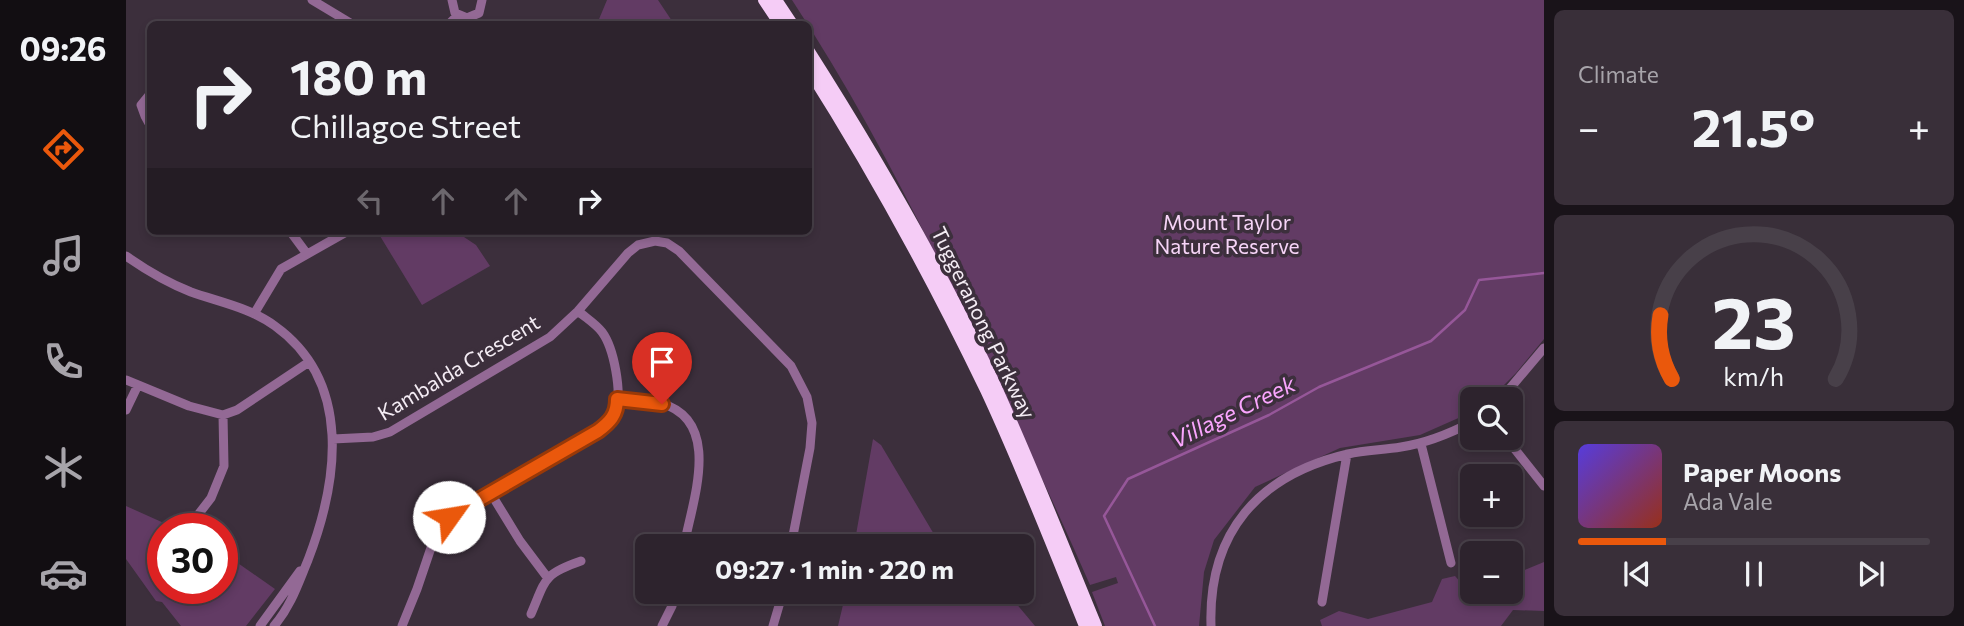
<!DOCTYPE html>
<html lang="en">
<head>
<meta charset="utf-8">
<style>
	body { margin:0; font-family:Commissioner,sans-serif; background:#392f39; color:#f1f3f6; height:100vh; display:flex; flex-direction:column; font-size:26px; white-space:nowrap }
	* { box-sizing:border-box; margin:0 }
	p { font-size:23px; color:#a7a4aa }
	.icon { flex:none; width:38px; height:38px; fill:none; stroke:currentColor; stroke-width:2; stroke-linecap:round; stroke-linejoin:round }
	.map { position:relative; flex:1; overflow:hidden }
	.sheet { display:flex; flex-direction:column; gap:10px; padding:10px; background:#191319; width:420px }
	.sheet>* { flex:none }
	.hud { position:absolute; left:21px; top:21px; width:665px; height:214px; border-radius:10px; box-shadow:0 4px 10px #0003,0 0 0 2px #484049; background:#2d232d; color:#f1f3f6; overflow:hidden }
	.controls { position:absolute; left:1334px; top:387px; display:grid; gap:14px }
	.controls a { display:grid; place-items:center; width:63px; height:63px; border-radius:10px; background:#2d232d; box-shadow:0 4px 10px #0003,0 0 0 2px #484049; font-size:35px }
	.speed { position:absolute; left:21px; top:513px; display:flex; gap:14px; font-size:35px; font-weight:700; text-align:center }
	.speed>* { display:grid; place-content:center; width:91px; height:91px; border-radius:50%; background:#2d232d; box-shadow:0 4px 10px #0003,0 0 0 2px #484049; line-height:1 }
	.speed .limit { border:10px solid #d22; background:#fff; color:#111 }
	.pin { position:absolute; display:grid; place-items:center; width:60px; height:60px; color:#fff; margin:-72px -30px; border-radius:50% 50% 50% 0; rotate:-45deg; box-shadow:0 0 7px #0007 }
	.pin .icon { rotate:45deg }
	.me { position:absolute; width:77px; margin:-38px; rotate:58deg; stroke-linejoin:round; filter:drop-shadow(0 0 5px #0008) }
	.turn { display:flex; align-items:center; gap:24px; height:147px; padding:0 28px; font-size:32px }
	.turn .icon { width:91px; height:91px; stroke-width:2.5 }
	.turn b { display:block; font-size:49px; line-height:60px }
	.lanes { display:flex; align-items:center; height:66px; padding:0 28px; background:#0003; justify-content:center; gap:35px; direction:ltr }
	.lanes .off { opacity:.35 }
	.big { font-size:52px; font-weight:700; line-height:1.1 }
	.sheet .tile { flex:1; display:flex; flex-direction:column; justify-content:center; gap:10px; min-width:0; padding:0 24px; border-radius:10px; background:#392f39 }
	.sheet .dial { align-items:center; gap:0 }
	.dial svg { height:182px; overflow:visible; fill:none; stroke:#484049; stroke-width:7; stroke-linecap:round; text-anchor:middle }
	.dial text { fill:#f1f3f6; stroke:none }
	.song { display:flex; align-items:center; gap:21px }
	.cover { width:84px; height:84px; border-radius:10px; background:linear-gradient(135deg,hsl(250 70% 55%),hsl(10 70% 35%)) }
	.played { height:7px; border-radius:4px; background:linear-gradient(90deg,#ea580c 25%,#484049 25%) }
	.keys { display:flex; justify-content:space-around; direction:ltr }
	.heat { display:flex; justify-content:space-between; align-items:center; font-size:38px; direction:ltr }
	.trip { position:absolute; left:509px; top:534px; width:399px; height:70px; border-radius:10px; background:#2d232d; box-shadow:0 4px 10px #0003,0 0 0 2px #484049; font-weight:700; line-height:70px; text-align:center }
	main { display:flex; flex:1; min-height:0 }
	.tab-bar { display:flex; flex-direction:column; width:126px; justify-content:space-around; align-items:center; background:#120e12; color:#a7a4aa }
	.tab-bar .icon { width:49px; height:49px }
	.tab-bar .current { color:#ea580c }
	.tab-bar b { font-size:32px; color:#f1f3f6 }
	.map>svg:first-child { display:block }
	.green { fill:#623b64 }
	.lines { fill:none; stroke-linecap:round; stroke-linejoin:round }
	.stream { stroke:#965799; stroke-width:2.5 }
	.minor { stroke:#936995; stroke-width:9 }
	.highway { stroke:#f5ccf6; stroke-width:12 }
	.route-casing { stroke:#983908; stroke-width:18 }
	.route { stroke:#ea580c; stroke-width:12 }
	.labels { text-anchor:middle; stroke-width:7; stroke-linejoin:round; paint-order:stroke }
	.park-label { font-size:21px; fill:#f6d4f7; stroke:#3c2f3c }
	.street-label { font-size:21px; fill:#f4ecf4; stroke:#3c2f3c }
	.water-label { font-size:23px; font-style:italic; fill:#faa5fe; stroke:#3c2f3c }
</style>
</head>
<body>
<main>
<nav class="tab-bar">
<b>09:26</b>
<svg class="icon current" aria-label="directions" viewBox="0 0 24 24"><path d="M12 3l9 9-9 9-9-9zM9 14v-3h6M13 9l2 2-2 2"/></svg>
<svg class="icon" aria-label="music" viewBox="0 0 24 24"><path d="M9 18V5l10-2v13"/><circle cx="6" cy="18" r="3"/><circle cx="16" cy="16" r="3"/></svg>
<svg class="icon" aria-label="phone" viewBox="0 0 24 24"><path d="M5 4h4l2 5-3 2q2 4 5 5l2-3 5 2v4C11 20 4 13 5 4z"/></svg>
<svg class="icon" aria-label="climate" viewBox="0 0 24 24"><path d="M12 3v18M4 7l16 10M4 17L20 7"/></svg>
<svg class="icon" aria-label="car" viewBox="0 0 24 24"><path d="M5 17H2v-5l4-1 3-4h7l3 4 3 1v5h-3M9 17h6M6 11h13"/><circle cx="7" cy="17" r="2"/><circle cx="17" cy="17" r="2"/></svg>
</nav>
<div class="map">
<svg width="1418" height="626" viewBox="0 0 1418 626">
	<rect width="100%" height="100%" fill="#3c2f3c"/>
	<path class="green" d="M481,0H532L548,24H471Z
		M666,0H1418V339L1390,373L1364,399H1346V412L1294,435L1214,448L1129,487L1088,540L1078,572L1073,626H979L966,592L992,583L990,577L964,585C928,502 889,421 850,340C795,223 737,108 666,0Z
		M251,231H329L350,245L364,266L296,305Z
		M747,439L755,445L815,546H728Z
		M0,506L49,528H37V588H96V552L149,589L120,626H55L36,602L30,601L0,559Z
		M1418,562V611L1387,610L1375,626H1196L1194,620L1213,611L1242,619L1306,602L1316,579L1329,576L1344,593L1384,592V576Z
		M720,592H861L889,602L909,626H712Z"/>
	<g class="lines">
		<path class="stream" d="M1029,626L978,516L1002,479L1143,415L1193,387L1305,341L1339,310L1353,280L1418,273"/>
		<path class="minor" d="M186,0L226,24
			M326,0L329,13L341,18L353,13L356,0
			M323,24L332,15
			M24,94L15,105L19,116L24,125
			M164,231L181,254
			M0,256C20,270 42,283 65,292C93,302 125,308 149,326C227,382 212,482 182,560C172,584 165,606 148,626
			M128,314L155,269L222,231
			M0,380L63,406L97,415L111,410L183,362
			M491,399C505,400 521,400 534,403C598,420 566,502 558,546
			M1375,399L1418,348
			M0,410L12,385
			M1380,438L1418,486
			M207,439L247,437L264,432L424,337L452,311L502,253L512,245L529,241L541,243L553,251L665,366L681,397L686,423L684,448L665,546
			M1295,444L1325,563
			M364,492L394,541L421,577
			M68,520L85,498L98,466L97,415
			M1196,602L1221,454
			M405,614C420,579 417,574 455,561
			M134,626L174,571
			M276,626L291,589L310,533L315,524L334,509L472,431C480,426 487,420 490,411C496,392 488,348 476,332C470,324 460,318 452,311
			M536,626L546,606L549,592
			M647,626L657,592
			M1085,626C1082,533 1132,475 1222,454C1239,450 1257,450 1275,447C1301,443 1323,434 1346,422"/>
		<path class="highway" d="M638,0L654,24
			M650,0L666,24
			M682,50C747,152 808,257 860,366C900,451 934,539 970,626
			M682,68C748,172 807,280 860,390C896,467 927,547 959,626"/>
	</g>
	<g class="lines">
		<defs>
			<path id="route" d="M323,517L472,431C484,422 491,415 491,399L536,404"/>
		</defs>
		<use href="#route" class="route-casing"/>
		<use href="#route" class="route"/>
	</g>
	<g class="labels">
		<g class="park-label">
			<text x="1101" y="230">Mount Taylor<tspan x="1101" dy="24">Nature Reserve</tspan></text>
		</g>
		<g class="street-label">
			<text transform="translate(857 323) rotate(64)" y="7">Tuggeranong Parkway</text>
			<text transform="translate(333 368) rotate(-31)" y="7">Kambalda Crescent</text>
		</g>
		<g class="water-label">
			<text transform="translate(1107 412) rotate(-26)" y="8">Village Creek</text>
		</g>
	</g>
</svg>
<div class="controls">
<a><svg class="icon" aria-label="search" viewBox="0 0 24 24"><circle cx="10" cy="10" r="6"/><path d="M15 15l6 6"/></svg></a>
<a>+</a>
<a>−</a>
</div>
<div class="speed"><div class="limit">30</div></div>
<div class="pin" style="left:536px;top:404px;background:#d93025"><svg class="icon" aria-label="arrive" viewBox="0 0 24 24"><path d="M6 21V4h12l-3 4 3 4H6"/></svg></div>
<svg class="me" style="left:323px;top:517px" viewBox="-20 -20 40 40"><circle r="19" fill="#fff"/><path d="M0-13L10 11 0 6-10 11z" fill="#ea580c"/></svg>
<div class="trip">09:27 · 1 min · 220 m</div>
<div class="hud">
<div class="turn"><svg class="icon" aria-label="right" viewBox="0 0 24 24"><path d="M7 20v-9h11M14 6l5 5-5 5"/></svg><div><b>180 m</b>Chillagoe Street</div></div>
<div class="lanes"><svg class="icon off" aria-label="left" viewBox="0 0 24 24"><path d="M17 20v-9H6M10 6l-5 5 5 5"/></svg><svg class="icon off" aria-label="ahead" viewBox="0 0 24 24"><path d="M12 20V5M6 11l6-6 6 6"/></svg><svg class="icon off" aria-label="ahead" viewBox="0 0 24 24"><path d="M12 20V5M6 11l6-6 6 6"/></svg><svg class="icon" aria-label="right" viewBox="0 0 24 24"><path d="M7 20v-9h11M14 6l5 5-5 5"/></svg></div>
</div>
</div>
<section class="sheet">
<div class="tile"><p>Climate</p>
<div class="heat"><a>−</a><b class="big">21.5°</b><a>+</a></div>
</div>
<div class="tile dial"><svg viewBox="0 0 100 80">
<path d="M14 69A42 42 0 1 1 86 69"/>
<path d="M14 69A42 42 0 0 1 9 41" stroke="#ea580c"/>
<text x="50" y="56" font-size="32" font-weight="700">23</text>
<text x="50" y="72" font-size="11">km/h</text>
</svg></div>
<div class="tile">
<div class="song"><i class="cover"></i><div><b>Paper Moons</b><p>Ada Vale</p></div></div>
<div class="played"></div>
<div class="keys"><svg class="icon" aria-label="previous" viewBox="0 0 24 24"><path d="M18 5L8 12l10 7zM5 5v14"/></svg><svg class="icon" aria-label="pause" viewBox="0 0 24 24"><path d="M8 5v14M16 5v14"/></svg><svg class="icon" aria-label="next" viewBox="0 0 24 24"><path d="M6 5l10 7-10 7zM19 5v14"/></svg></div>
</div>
</section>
</main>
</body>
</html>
